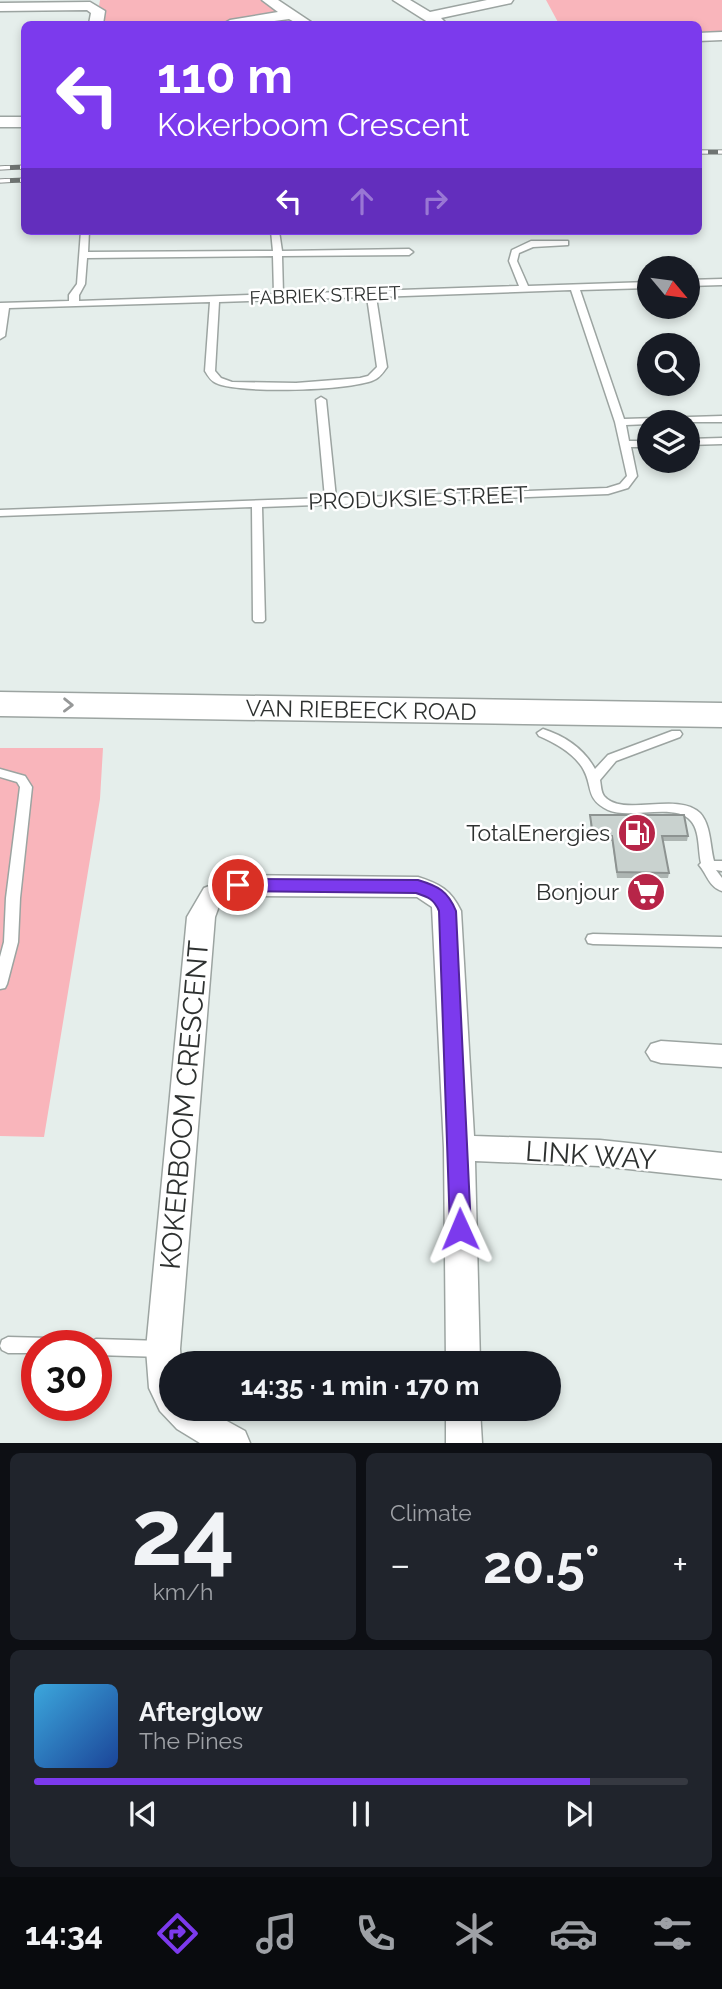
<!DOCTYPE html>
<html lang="en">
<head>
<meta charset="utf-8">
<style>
	body { margin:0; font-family:Raleway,sans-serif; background:#20242c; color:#f1f3f6; height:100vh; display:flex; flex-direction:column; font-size:26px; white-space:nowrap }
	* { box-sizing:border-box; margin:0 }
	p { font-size:23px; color:#9ea1a6 }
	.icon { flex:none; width:38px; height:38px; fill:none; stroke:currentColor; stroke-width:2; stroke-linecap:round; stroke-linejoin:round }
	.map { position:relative; height:1443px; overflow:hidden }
	.panel { display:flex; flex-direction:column; gap:10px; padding:10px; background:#0d0f14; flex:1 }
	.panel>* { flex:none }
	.guide { position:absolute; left:21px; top:21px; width:681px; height:214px; border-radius:10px; box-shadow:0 4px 10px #0003; background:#7c3aed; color:#fff; overflow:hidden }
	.needle { width:46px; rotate:119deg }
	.buttons { position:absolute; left:637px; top:256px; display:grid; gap:14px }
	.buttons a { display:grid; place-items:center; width:63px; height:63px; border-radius:50%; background:#171b24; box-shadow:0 4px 10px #0003; font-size:35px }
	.speed { position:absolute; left:21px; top:1330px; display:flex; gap:14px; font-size:35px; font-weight:700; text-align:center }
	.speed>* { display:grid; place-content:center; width:91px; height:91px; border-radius:50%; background:#171b24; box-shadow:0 4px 10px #0003; line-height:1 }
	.speed .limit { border:10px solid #d22; background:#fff; color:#111 }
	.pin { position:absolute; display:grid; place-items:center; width:60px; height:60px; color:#fff; margin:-30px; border:4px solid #fff; border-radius:50%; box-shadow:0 2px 7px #0007 }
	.me { position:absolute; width:77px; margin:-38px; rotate:359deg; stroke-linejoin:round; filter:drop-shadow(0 0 5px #0008) }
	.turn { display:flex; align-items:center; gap:24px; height:147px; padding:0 21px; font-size:32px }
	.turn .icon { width:91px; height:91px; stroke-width:2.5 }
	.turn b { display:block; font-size:49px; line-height:60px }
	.lanes { display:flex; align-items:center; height:66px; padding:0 21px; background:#0003; justify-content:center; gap:35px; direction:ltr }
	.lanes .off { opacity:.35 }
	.big { font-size:52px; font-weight:700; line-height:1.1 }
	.panel .widget { flex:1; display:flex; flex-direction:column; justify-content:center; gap:10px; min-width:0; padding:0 24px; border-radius:10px; background:#20242c }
	.panel .dial { align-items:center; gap:0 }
	.dial b { font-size:91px; line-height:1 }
	.song { display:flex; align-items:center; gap:21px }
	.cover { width:84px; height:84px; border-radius:10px; background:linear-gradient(135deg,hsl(200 70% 55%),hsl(220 70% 35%)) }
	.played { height:7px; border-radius:4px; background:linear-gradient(90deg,#7c3aed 85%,#363941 85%) }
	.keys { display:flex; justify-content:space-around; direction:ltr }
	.heat { display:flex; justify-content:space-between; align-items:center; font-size:38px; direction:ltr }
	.panel .tiles { flex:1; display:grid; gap:10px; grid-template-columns:1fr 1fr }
	.widget:last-child { grid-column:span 2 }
	.trip { position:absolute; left:159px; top:1351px; width:402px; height:70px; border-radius:35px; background:#171b24; box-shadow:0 4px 10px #0003; font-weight:700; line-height:70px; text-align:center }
	.tabs { display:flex; height:112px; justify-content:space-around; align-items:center; background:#090b0e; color:#9ea1a6 }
	.tabs .icon { width:49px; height:49px }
	.tabs .on { color:#7c3aed }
	.tabs b { font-size:32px; color:#f1f3f6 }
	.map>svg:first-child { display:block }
	.green { fill:#f9b5bb }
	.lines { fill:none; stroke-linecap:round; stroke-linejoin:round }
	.service-casing { stroke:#9ca4a1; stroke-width:3 }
	.minor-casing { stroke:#9ca4a1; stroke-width:3 }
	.primary-casing { stroke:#9ca4a1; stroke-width:3 }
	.service { fill:#fff; fill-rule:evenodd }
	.minor { fill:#fff; fill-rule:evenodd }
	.primary { fill:#fff; fill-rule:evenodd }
	.rail-casing { stroke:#6f7472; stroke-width:5 }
	.rail { stroke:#fff; stroke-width:3.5; stroke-dasharray:10; stroke-linecap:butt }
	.wall { fill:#adb5b2 }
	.building { fill:#c9d2cf; stroke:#8d9391; stroke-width:2 }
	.oneway { stroke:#969898 }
	.route { fill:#7c3aed; stroke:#51269a; stroke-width:2 }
	.labels { text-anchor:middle; stroke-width:5; stroke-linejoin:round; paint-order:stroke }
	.far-street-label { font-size:19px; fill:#2e3130; stroke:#fff }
	.street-label { font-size:23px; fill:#2e3130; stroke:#fff }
	.poi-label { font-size:23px; fill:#2e3130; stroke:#fff; text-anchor:end }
	.near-street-label { font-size:28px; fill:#2e3130; stroke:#fff }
</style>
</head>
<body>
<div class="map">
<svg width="722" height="1443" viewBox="0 0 722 1443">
	<rect width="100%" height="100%" fill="#e5eeeb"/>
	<path class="green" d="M100,0H262L276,11L269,15L215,24H102L104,10L99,6Z
		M546,0H722V34L698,35V24H559Z
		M0,748H103L100,799L44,1137L0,1136Z"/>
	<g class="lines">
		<defs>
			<path id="service" d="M81,231H89L88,252L273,251L271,231H279L282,251L409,249L413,252L409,255L282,256L283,294L519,286L509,261L512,250L531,241H568V245L533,247L519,253L517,261L528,286L649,282V288L580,290L624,419L722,416V422H649V424L626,425L629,441H649V447H631L637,476L628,488L608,494L262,507L265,620L263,622H255L253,620L252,507L0,516V510L325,498L316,400L321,397L326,400L336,498L607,488L620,484L627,476L615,422L571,290L376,297L387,367C384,371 381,376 376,379C356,391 237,394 216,383C211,381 208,376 205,371L210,302L9,308L5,336L0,339V303L69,301V295L77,284ZM273,256L274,294L79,301V295L85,284L87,258ZM367,297L377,367L368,376L360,378L296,383L232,382L221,378L215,371L219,302Z
				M722,279V285L688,286V280Z
				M722,438V444L688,445V439Z
				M543,729C565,736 584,749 595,769L608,755L672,731H680L682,734L680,737L616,761L600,780C601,785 601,792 604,796C622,818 677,791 700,813C711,825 710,846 714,861H722V871L716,870L722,878V891C709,887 707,874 699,865L701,863C698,851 700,831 691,821C676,802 629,820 608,810C584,798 594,786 582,767C572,752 555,743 539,736L537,733Z
				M0,769L25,776L32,787L20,898L18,942L7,984L5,988L0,989V957L4,942L6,898L20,787L17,782L0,777Z
				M593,934L722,937V947L593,944L588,943L586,939L588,935Z
				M8,1337L48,1338L54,1341L56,1346H37V1353H8L2,1350L0,1346L2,1340Z
				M96,1339L162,1341L168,1344L170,1349L168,1354L162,1357L96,1355V1346H88L90,1342Z"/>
			<path id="minor" d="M262,0H278L314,24H298L289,19L252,24H223L230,20L278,12Z
				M393,0H410L430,12L487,0H513L511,3L441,18L447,24H431Z
				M90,2L105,11L103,24H89L91,13L87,10L0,11V3Z
				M722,32V40L698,41V33Z
				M0,117H24V127H0Z
				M238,875L418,877C440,884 451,890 461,911L474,1136L600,1140L722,1153V1179L600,1166L475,1161L480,1363H446L444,1148L432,907L417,897L234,896L219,906L215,917L180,1349L181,1363H172V1409H205L245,1431L250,1443H200L177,1429L160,1411L149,1388L146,1349L187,917L204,888Z
				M661,1041L722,1045V1067L661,1063L651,1060L646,1052L651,1044Z
				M446,1409H480L482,1443H446Z"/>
			<path id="primary" d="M0,692L722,703V727L0,716Z"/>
		</defs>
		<use href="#service" class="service-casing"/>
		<use href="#minor" class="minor-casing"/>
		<use href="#primary" class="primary-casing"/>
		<use href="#service" class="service"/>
		<use href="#minor" class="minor"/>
		<use href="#primary" class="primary"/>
		<defs>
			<path id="rail" d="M698,152H722
				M0,168L24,167
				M0,181L24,180"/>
		</defs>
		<use href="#rail" class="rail-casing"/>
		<use href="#rail" class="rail"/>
	</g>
	<path class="wall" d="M590,815L688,836L687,841H663L669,873L668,878H617L612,841H592L590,820Z"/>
	<path class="building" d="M590,815H684L688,836H662L669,873L617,872L612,836H593Z"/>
	<defs><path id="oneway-chevron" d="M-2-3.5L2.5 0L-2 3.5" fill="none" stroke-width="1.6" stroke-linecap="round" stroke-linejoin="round" transform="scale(1.75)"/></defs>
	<use class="oneway" href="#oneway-chevron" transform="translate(68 705) rotate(1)"/>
	<path class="route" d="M238,879L418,880C438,886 448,891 456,911L471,1229L468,1235L460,1238L453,1235L450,1229L439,911C434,899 428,897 416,893L238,891L229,885Z"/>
	<defs>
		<symbol id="fuel-disc" viewBox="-11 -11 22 22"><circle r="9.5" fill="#b72548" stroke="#fff"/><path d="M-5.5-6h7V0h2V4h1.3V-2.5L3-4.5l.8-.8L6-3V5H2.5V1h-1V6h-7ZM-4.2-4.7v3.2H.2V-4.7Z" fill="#fff"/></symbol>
		<symbol id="supermarket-disc" viewBox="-11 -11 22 22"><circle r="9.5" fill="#b72548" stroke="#fff"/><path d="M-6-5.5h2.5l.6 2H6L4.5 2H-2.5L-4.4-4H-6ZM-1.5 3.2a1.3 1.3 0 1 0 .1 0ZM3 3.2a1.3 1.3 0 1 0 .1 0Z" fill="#fff"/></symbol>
	</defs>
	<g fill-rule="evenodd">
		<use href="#fuel-disc" x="615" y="811" width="44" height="44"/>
		<use href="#supermarket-disc" x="624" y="870" width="44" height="44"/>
	</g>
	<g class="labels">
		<g class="far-street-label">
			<text transform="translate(325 295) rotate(-2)" y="7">FABRIEK STREET</text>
		</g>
		<g class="street-label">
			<text transform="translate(418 498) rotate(-2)" y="8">PRODUKSIE STREET</text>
			<text transform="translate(361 710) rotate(1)" y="8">VAN RIEBEECK ROAD</text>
		</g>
		<g class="poi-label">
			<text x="610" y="841">TotalEnergies</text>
			<text x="619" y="900">Bonjour</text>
		</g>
		<g class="near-street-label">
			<text transform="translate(184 1105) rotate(-85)" y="10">KOKERBOOM CRESCENT</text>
			<text transform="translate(591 1155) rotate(4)" y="10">LINK WAY</text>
		</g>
	</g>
</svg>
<div class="buttons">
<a><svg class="needle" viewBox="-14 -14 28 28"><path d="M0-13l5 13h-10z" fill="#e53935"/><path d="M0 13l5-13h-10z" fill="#9ea1a6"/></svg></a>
<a><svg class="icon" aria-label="search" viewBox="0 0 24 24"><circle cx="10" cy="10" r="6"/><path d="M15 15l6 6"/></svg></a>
<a><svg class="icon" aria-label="layers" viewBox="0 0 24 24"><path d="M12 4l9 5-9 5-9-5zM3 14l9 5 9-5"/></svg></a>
</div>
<div class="speed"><div class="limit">30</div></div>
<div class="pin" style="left:238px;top:885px;background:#d93025"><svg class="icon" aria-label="arrive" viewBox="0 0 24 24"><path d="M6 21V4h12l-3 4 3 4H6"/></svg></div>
<svg class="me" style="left:460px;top:1229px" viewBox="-20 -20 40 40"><path d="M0-17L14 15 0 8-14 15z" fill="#7c3aed" stroke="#fff" stroke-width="4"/></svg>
<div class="trip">14:35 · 1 min · 170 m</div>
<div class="guide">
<div class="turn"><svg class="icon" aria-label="left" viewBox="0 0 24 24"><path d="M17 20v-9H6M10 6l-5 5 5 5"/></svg><div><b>110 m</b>Kokerboom Crescent</div></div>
<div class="lanes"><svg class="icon" aria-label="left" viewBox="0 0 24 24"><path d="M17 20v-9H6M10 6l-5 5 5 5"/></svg><svg class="icon off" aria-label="ahead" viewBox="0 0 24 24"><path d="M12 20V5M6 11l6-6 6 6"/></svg><svg class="icon off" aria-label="right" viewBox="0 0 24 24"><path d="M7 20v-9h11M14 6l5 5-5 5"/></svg></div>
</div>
</div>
<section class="panel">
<div class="tiles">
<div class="widget dial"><b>24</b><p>km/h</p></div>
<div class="widget"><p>Climate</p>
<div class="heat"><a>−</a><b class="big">20.5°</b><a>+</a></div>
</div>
<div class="widget">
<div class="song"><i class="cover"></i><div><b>Afterglow</b><p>The Pines</p></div></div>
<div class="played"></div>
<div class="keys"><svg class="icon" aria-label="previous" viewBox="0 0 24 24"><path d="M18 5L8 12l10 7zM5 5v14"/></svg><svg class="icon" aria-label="pause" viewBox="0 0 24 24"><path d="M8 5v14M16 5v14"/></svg><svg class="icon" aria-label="next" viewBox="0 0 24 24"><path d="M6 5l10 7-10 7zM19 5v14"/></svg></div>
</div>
</div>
</section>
<nav class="tabs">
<b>14:34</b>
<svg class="icon on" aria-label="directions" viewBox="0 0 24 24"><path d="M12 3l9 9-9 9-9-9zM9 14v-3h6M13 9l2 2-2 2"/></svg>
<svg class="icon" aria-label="music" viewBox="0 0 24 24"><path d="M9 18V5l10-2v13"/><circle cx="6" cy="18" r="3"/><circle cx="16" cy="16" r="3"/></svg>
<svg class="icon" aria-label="phone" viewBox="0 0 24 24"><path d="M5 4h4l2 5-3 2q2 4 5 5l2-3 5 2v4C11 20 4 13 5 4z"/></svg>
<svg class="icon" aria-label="climate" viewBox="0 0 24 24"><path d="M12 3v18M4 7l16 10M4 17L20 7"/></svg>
<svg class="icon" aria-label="car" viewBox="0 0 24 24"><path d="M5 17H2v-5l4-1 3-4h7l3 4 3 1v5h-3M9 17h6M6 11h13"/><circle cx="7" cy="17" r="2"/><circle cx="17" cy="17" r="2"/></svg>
<svg class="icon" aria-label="filters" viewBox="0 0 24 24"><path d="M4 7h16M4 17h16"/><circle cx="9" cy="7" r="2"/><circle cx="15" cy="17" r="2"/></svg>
</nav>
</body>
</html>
